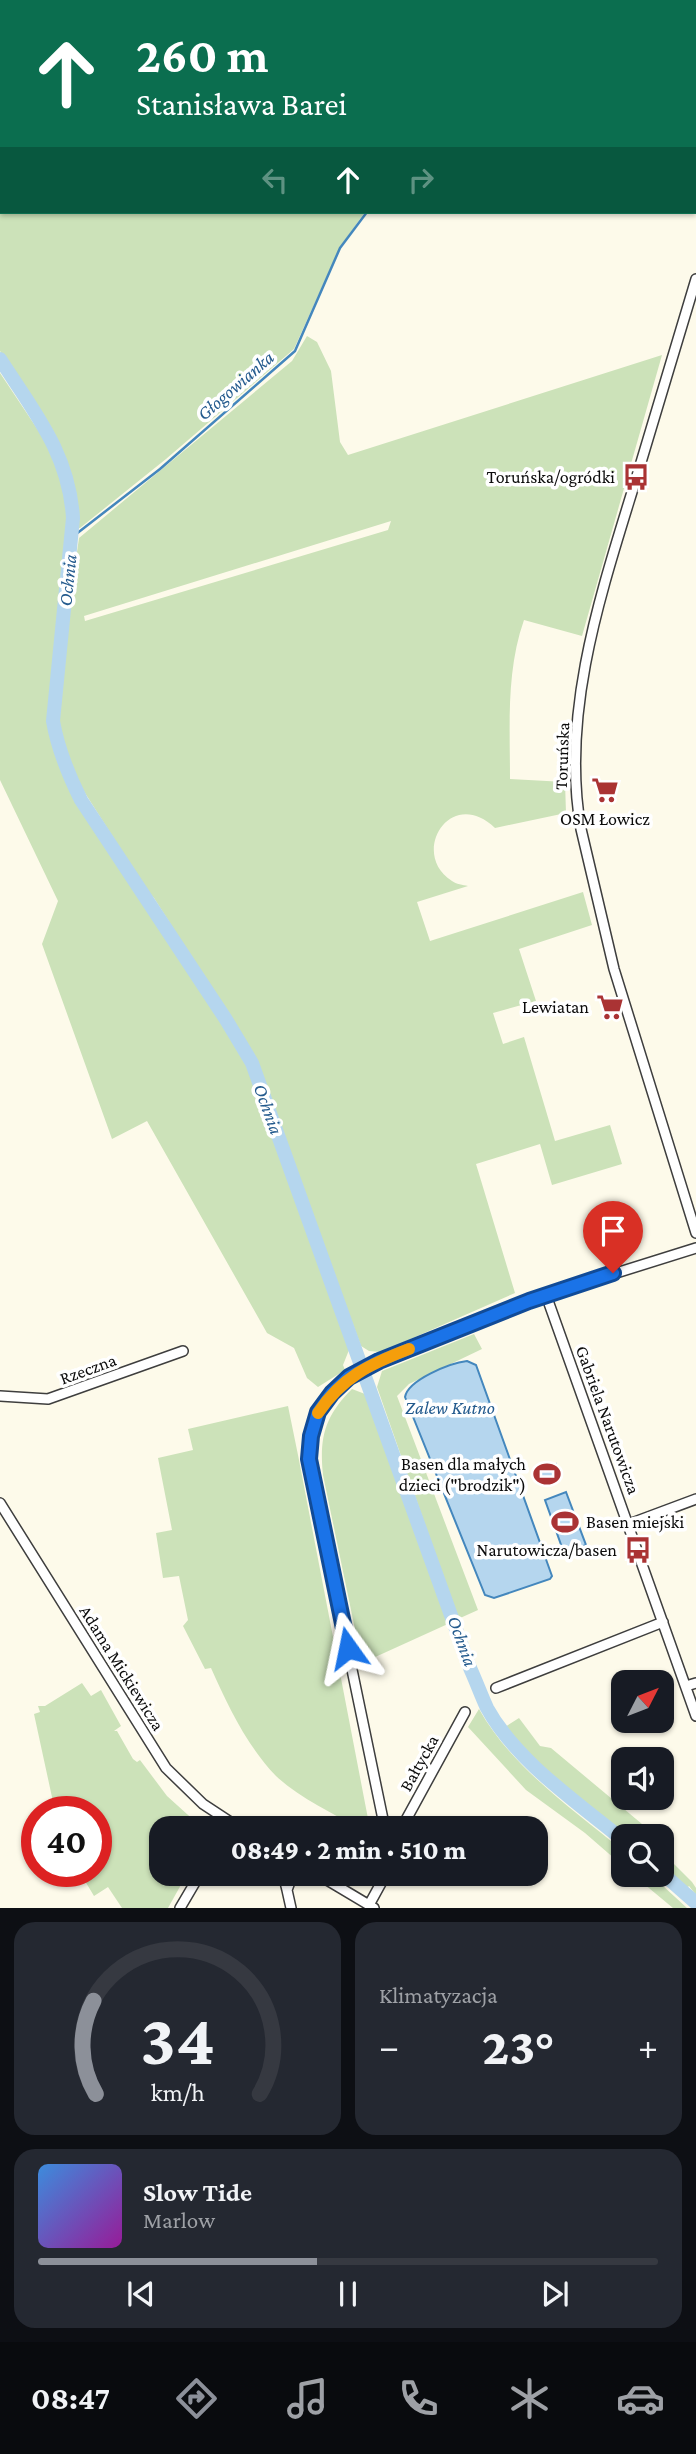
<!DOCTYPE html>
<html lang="pl">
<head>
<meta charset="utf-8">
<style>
	body { margin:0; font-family:"Crimson Pro",serif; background:#242831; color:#f1f3f6; height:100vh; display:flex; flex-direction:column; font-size:26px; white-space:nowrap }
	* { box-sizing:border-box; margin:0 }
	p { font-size:23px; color:#9ea1a6 }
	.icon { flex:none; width:38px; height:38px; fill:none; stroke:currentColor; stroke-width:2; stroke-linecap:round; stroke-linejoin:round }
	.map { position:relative; height:1908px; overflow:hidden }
	.panel { display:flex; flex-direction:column; gap:14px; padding:14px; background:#0d0f14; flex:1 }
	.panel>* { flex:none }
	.hud { position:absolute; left:0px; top:0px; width:696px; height:214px; box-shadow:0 2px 5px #0004; background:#0b6e4f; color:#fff; overflow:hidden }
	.needle { width:46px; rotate:48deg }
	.buttons { position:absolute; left:611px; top:1670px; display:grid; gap:14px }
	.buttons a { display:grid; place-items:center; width:63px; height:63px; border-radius:14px; background:#171b24; box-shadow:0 2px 5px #0004; font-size:35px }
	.speed { position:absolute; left:21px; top:1796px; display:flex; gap:14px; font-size:35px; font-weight:700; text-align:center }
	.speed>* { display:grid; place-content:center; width:91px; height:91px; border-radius:50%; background:#171b24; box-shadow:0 2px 5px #0004; line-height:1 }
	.speed .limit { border:10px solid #d22; background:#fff; color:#111 }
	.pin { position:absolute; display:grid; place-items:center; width:60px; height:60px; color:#fff; margin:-72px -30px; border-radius:50% 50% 50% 0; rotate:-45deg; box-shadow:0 0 7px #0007 }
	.pin .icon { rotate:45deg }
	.me { position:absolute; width:77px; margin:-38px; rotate:348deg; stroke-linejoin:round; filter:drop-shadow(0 0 5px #0008) }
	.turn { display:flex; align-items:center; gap:24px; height:147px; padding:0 21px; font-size:32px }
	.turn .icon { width:91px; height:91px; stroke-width:2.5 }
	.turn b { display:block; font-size:49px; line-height:60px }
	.lanes { display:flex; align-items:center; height:66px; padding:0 21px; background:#0003; justify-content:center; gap:35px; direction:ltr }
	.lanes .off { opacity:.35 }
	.big { font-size:52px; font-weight:800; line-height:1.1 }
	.panel .tile { flex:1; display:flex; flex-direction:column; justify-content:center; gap:10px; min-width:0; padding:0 24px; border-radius:21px; background:#242831 }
	.panel .dial { align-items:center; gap:0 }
	.dial svg { height:182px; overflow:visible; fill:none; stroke:#363941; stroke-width:7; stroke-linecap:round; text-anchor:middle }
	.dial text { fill:#f1f3f6; stroke:none }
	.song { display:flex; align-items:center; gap:21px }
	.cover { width:84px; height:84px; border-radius:10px; background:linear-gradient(135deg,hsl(210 70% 55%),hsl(300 70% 35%)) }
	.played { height:7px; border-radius:4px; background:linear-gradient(90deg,#8c9099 45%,#363941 45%) }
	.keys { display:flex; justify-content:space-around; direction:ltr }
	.heat { display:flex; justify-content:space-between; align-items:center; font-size:38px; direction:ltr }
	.panel .tiles { flex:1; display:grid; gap:14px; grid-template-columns:1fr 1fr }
	.tile:last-child { grid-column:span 2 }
	.trip { position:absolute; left:149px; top:1816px; width:399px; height:70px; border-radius:21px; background:#171b24; box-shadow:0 2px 5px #0004; font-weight:800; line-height:70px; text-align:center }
	.dock { display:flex; height:112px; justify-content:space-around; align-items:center; background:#090b0e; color:#9ea1a6 }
	.dock .icon { width:49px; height:49px }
	.dock .on { color:#8c9099 }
	.dock b { font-size:32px; color:#f1f3f6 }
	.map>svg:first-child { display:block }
	.green { fill:#cce2b9; fill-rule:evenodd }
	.water { fill:#b5d6ee; stroke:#4487bd; stroke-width:2 }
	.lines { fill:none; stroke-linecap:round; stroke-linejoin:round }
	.stream { stroke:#4487bd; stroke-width:2.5 }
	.river { stroke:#b5d6ee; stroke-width:14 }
	.minor-casing { stroke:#3e3e3e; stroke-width:12 }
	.minor { stroke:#fff; stroke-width:9 }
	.route-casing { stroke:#114b97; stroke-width:18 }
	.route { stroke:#1a73e8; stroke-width:12 }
	.slow { stroke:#f59e0b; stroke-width:12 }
	.labels { text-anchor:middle; stroke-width:7; stroke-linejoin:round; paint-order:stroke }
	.poi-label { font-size:18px; fill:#0b0b0b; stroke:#fff; text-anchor:end }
	.street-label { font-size:18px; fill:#0b0b0b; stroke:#fff }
	.water-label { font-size:19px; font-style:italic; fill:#235a8d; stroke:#fff }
</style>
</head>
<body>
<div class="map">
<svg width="696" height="1908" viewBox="0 0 696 1908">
	<rect width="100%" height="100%" fill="#fdfaea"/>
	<path class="green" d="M0,0L34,2H2V212H365L340,247L294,349L166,459L80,528H77L74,490L58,443L0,351Z
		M307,336L317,342L331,371L340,442L348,455L662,355L582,636L524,620C506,671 510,726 510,779L565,782L566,813L495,828C450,785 409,854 452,881C456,884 463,885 468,886L417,902L430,941L583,892L592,925L519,949L536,1001L493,1013L503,1044L524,1037L555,1141L610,1125L622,1164L552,1185L540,1144L476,1164L515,1293L381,1352L369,1351L361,1346L252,1052L154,898L146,889L71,771L59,730L65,635L79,538L292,361ZM391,521L388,530L85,621L84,616Z
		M0,373L46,442L62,481L67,516L51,708L52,741L64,776L80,806L203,992L247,1063L342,1325L349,1350L343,1365L345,1370L318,1387L307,1378L294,1348L267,1333L147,1121L112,1139L42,944L58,901L0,780Z
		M474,1334L482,1349L409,1384L397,1396L478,1610L458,1619L377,1387L382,1371Z
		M352,1389L365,1394L370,1404L450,1623L362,1663L323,1475C319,1437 325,1416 352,1389Z
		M288,1406L298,1455L370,1829H360C333,1813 299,1798 276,1776C247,1746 228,1706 211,1668L205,1669L183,1626L188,1620L179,1576L163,1578L156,1533L172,1530L158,1458L193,1450L188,1429Z
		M82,1683L91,1696L101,1690L121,1726L114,1731H117L133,1759L137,1762L140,1760L167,1796L198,1824L200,1829H161V1874H187L168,1908H122L108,1887L94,1896L79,1871H96V1811H55L34,1714L40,1712L38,1706H45Z
		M479,1709C512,1768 572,1808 623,1851V1866L585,1833L526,1790L468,1727Z
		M519,1718L540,1746L551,1748L642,1824H646L655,1836H624L546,1772L517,1743L505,1727Z
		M662,1852L692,1882L696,1888V1895L689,1886L686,1889L662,1869Z
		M632,1874H650L687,1908H673Z"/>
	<path class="water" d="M467,1361L476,1365L552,1576L550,1579L494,1598L485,1595L405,1397C408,1380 450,1363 467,1361Z
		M556,1464L560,1475L539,1483L535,1472Z
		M566,1492L586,1545L564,1553L545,1500Z"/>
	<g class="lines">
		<path class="stream" d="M695,113L696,112
			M71,538L160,469L295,351L340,248L367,212"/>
		<path class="river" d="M0,359C34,412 69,453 73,518L53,721C58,750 68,774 81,800L225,1018L252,1063L470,1668C476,1681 481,1695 487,1708C516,1761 577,1802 623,1840
			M662,1873L696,1903"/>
		<defs>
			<path id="minor" d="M36,0L37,2
				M115,0L117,2
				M219,0L221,2
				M426,0L428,2
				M513,0V2
				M560,2L566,0
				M696,279C676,346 656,412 636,479C602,590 560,712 581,829L614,969L696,1233
				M546,1295L696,1716
				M0,1396L48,1399L183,1351
				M0,1503L166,1768L203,1804L241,1829
				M629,1524L696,1499
				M686,1686L696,1683
				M496,1688L663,1622
				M385,1829L315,1491L309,1459L311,1436L318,1412L332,1393L349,1377L379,1361L546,1295L696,1248
				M401,1829L465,1712
				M283,1874L287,1890L293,1874
				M317,1874L374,1908
				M287,1890L291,1908
				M369,1905L386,1874
				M180,1908L200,1874"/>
		</defs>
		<use href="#minor" class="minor-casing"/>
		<use href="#minor" class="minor"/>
	</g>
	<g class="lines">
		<defs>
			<path id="route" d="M348,1648L309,1459L311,1436L318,1412L332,1393L349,1377L379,1361L529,1301L613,1273"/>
		</defs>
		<use href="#route" class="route-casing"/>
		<use href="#route" class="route"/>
		<path class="slow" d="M318,1413C342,1377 370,1364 409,1349"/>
	</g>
	<defs>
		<symbol id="bus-bare" viewBox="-9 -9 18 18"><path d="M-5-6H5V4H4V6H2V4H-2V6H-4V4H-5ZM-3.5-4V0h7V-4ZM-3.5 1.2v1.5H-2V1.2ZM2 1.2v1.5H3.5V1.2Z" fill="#aa3334" stroke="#fff" stroke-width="2.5" paint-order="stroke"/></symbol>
		<symbol id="supermarket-bare" viewBox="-9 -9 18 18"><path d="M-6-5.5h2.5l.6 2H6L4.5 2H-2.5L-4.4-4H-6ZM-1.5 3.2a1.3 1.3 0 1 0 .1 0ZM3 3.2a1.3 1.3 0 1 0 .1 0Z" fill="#aa3334" stroke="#fff" stroke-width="2.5" paint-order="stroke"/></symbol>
		<symbol id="stadium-bare" viewBox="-9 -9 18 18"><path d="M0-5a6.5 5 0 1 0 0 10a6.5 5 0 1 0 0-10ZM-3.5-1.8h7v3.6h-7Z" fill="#aa3334" stroke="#fff" stroke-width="2.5" paint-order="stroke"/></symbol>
	</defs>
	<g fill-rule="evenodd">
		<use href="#bus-bare" x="617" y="458" width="38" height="38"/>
		<use href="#supermarket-bare" x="586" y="771" width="38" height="38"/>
		<use href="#supermarket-bare" x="591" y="988" width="38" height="38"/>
		<use href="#stadium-bare" x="528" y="1455" width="38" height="38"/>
		<use href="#stadium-bare" x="546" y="1503" width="38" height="38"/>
		<use href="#bus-bare" x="619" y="1531" width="38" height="38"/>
	</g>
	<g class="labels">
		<g class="poi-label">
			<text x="615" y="483">Toruńska/ogródki</text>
			<text x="605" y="825" text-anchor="middle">OSM Łowicz</text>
			<text x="589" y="1013">Lewiatan</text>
			<text x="526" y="1470">Basen dla małych<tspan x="526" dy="21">dzieci ("brodzik")</tspan></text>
			<text x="586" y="1528" text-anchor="start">Basen miejski</text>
			<text x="617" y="1556">Narutowicza/basen</text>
		</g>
		<g class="street-label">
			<text transform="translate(562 756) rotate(-88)" y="6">Toruńska</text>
			<text transform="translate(88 1369) rotate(-20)" y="6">Rzeczna</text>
			<text transform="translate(608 1420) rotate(70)" y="6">Gabriela Narutowicza</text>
			<text transform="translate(122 1668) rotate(58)" y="6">Adama Mickiewicza</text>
			<text transform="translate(419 1763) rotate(-61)" y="6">Bałtycka</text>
		</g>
		<g class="water-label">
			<text transform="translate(235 385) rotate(-41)" y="7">Głogowianka</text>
			<text transform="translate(67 580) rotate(-84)" y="7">Ochnia</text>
			<text transform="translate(269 1109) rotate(70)" y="7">Ochnia</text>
			<text x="450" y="1414">Zalew Kutno</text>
			<text transform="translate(463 1641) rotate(70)" y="7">Ochnia</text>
		</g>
	</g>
</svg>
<div class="buttons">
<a><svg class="needle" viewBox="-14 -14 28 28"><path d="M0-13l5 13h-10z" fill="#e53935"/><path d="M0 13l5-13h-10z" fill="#9ea1a6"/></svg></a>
<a><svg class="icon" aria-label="sound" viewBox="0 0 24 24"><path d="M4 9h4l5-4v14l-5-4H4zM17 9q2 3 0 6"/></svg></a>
<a><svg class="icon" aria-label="search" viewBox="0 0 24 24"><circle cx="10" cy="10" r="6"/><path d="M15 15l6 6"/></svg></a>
</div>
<div class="speed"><div class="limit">40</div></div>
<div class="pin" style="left:613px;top:1273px;background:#d93025"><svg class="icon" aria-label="arrive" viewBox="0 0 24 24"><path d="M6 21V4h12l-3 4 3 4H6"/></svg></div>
<svg class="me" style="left:348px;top:1648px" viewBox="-20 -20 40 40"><path d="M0-17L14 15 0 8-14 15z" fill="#1a73e8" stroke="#fff" stroke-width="4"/></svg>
<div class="trip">08:49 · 2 min · 510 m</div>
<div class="hud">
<div class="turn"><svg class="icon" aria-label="ahead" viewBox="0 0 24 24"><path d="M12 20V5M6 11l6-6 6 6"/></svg><div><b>260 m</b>Stanisława Barei</div></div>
<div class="lanes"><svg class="icon off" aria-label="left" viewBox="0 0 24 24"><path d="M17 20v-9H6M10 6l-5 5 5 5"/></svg><svg class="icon" aria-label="ahead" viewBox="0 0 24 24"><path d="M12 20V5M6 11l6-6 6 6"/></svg><svg class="icon off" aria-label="right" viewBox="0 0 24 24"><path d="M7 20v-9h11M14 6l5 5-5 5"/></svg></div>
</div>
</div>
<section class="panel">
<div class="tiles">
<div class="tile dial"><svg viewBox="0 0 100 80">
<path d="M14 69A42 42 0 1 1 86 69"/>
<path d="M14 69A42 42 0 0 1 13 28" stroke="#8c9099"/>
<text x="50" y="56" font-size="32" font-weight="700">34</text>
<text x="50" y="72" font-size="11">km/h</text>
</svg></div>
<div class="tile"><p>Klimatyzacja</p>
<div class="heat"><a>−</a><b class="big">23°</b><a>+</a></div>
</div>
<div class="tile">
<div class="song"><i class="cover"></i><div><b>Slow Tide</b><p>Marlow</p></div></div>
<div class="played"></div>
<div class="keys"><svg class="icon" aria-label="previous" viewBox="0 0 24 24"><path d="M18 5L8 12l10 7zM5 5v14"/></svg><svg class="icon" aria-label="pause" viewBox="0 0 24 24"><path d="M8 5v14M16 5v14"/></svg><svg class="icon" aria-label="next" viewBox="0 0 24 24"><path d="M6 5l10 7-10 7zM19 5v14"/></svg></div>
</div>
</div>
</section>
<nav class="dock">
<b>08:47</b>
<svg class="icon on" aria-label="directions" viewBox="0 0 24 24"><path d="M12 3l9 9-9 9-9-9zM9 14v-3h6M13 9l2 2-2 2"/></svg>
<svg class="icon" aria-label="music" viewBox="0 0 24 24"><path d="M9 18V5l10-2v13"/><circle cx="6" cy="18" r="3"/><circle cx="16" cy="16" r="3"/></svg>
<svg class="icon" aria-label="phone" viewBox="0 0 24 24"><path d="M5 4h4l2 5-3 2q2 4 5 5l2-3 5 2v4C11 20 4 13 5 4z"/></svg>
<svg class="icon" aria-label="climate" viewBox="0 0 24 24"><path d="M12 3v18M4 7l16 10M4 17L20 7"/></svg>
<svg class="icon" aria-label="car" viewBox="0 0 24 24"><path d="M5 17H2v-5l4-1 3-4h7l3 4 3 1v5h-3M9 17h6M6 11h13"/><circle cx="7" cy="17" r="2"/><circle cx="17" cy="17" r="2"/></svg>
</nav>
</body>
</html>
